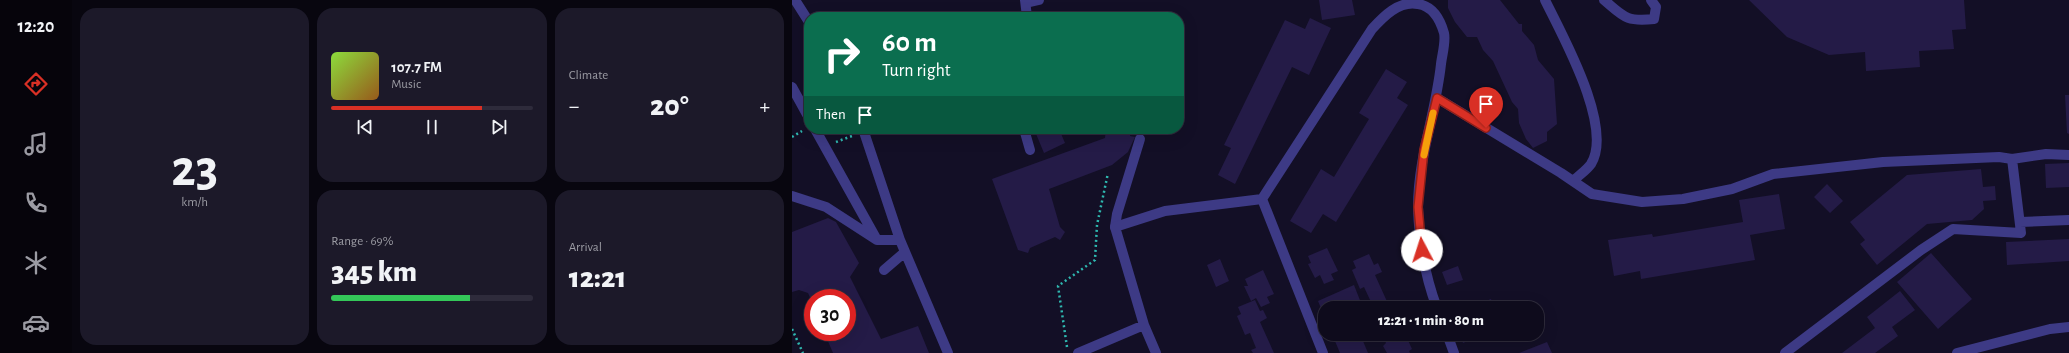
<!DOCTYPE html>
<html lang="en">
<head>
<meta charset="utf-8">
<style>
	body { margin:0; font-family:"Alegreya Sans",sans-serif; background:#1c1929; color:#f1f3f6; height:100vh; display:flex; flex-direction:column; font-size:15px; white-space:nowrap }
	* { box-sizing:border-box; margin:0 }
	p { font-size:13px; color:#9b9ba3 }
	.icon { flex:none; width:22px; height:22px; fill:none; stroke:currentColor; stroke-width:2; stroke-linecap:round; stroke-linejoin:round }
	.map { position:relative; flex:1; overflow:hidden }
	.side { display:flex; flex-direction:column; gap:8px; padding:8px; background:#08060f; width:720px }
	.side>* { flex:none }
	.top-card { position:absolute; left:12px; top:12px; width:380px; height:122px; border-radius:16px; box-shadow:0 4px 16px #0002,0 0 0 1px #2e2b3b; background:#0b6e4f; color:#fff; overflow:hidden }
	.speed { position:absolute; left:12px; top:289px; display:flex; gap:8px; font-size:20px; font-weight:700; text-align:center }
	.speed>* { display:grid; place-content:center; width:52px; height:52px; border-radius:50%; background:#0e0b1c; box-shadow:0 4px 16px #0002,0 0 0 1px #2e2b3b; line-height:1 }
	.speed .limit { border:6px solid #d22; background:#fff; color:#111 }
	.pin { position:absolute; display:grid; place-items:center; width:34px; height:34px; color:#fff; margin:-41px -17px; border-radius:50% 50% 50% 0; rotate:-45deg; box-shadow:0 0 4px #0007 }
	.pin .icon { rotate:45deg }
	.me { position:absolute; width:44px; margin:-22px; rotate:355deg; stroke-linejoin:round; filter:drop-shadow(0 0 3px #0008) }
	.turn { display:flex; align-items:center; gap:14px; height:84px; padding:0 12px; font-size:18px }
	.turn .icon { width:52px; height:52px; stroke-width:2.5 }
	.turn b { display:block; font-size:28px; line-height:34px }
	.then { display:flex; align-items:center; height:38px; padding:0 12px; background:#0003; gap:8px; font-size:15px }
	.big { font-size:30px; font-weight:800; line-height:1.1 }
	.side .widget { flex:1; display:flex; flex-direction:column; justify-content:center; gap:6px; min-width:0; padding:0 14px; border-radius:16px; background:#1c1929 }
	.side .dial { align-items:center; gap:0 }
	.dial b { font-size:52px; line-height:1 }
	.song { display:flex; align-items:center; gap:12px }
	.cover { width:48px; height:48px; border-radius:6px; background:linear-gradient(135deg,hsl(90 70% 55%),hsl(30 70% 35%)) }
	.played { height:4px; border-radius:2px; background:linear-gradient(90deg,#d93025 75%,#2e2b3b 75%) }
	.keys { display:flex; justify-content:space-around; direction:ltr }
	.heat { display:flex; justify-content:space-between; align-items:center; font-size:22px; direction:ltr }
	.charge { height:6px; border-radius:3px; background:linear-gradient(90deg,#34c759 69%,#2e2b3b 0) }
	.side .tiles { flex:1; display:grid; gap:8px; grid-template-columns:repeat(3,1fr) }
	.widget:first-child { grid-row:span 2 }
	.trip { position:absolute; left:526px; top:301px; width:226px; height:40px; border-radius:16px; background:#0e0b1c; box-shadow:0 4px 16px #0002,0 0 0 1px #2e2b3b; font-weight:800; line-height:40px; text-align:center }
	main { display:flex; flex:1; min-height:0 }
	.dock { display:flex; flex-direction:column; width:72px; justify-content:space-around; align-items:center; background:#06040b; color:#9b9ba3 }
	.dock .icon { width:28px; height:28px }
	.dock .on { color:#d93025 }
	.dock b { font-size:18px; color:#f1f3f6 }
	.map>svg:first-child { display:block }
	.building { fill:#241b47 }
	.lines { fill:none; stroke-linecap:round; stroke-linejoin:round }
	.path { stroke:#2fb8b0; stroke-width:2.5; stroke-dasharray:2 3; stroke-linecap:butt }
	.lane { stroke:#3d3a85; stroke-width:10 }
	.street { stroke:#3d3a85; stroke-width:10 }
	.route-casing { stroke:#8d1f18; stroke-width:10 }
	.route { stroke:#d93025; stroke-width:7 }
	.slow { stroke:#f59e0b; stroke-width:7 }
</style>
</head>
<body>
<main>
<nav class="dock">
<b>12:20</b>
<svg class="icon on" aria-label="directions" viewBox="0 0 24 24"><path d="M12 3l9 9-9 9-9-9zM9 14v-3h6M13 9l2 2-2 2"/></svg>
<svg class="icon" aria-label="music" viewBox="0 0 24 24"><path d="M9 18V5l10-2v13"/><circle cx="6" cy="18" r="3"/><circle cx="16" cy="16" r="3"/></svg>
<svg class="icon" aria-label="phone" viewBox="0 0 24 24"><path d="M5 4h4l2 5-3 2q2 4 5 5l2-3 5 2v4C11 20 4 13 5 4z"/></svg>
<svg class="icon" aria-label="climate" viewBox="0 0 24 24"><path d="M12 3v18M4 7l16 10M4 17L20 7"/></svg>
<svg class="icon" aria-label="car" viewBox="0 0 24 24"><path d="M5 17H2v-5l4-1 3-4h7l3 4 3 1v5h-3M9 17h6M6 11h13"/><circle cx="7" cy="17" r="2"/><circle cx="17" cy="17" r="2"/></svg>
</nav>
<section class="side">
<div class="tiles">
<div class="widget dial"><b>23</b><p>km/h</p></div>
<div class="widget">
<div class="song"><i class="cover"></i><div><b>107.7 FM</b><p>Music</p></div></div>
<div class="played"></div>
<div class="keys"><svg class="icon" aria-label="previous" viewBox="0 0 24 24"><path d="M18 5L8 12l10 7zM5 5v14"/></svg><svg class="icon" aria-label="pause" viewBox="0 0 24 24"><path d="M8 5v14M16 5v14"/></svg><svg class="icon" aria-label="next" viewBox="0 0 24 24"><path d="M6 5l10 7-10 7zM19 5v14"/></svg></div>
</div>
<div class="widget"><p>Climate</p>
<div class="heat"><a>−</a><b class="big">20°</b><a>+</a></div>
</div>
<div class="widget"><p>Range · 69%</p><b class="big">345 km</b><div class="charge"></div></div>
<div class="widget"><p>Arrival</p><b class="big">12:21</b></div>
</div>
</section>
<div class="map">
<svg width="1277" height="353" viewBox="0 0 1277 353">
	<rect width="100%" height="100%" fill="#130f26"/>
	<path class="building" d="M527,0H560L563,15L530,20Z
		M656,0H708L727,24H730V31L742,45L746,60L762,79L765,124L755,132V141L741,148L734,139L727,123L726,109L720,102L701,61L691,50L685,37H675L663,22L656,8Z
		M957,0H1172L1174,29L1160,30L1162,49L1127,51L1128,67L1074,71L1073,52L1037,55L995,37Z
		M518,18L539,28L517,75L500,67L443,184L426,175L439,148L432,145L493,20L513,29Z
		M594,69L615,82L605,98L616,105L544,222L531,214L519,233L498,221L529,169L542,177L577,119L567,113Z
		M1273,95H1277V134L1275,133Z
		M242,129H267L273,143L252,153Z
		M314,129H339L338,136L343,137L336,152L320,165L257,189L268,227L273,232L268,240L263,237L238,248L236,253L226,250L200,179L313,138Z
		M1277,163V187L1254,188L1253,164Z
		M1189,169L1191,187L1203,186L1204,200L1191,201L1192,209L1180,220L1135,224L1085,265L1068,244L1073,240L1058,222L1115,175Z
		M1035,184L1051,201L1038,213L1022,197Z
		M987,194L993,229L958,235L963,260L849,279L848,271L822,276L816,240L860,234L861,237L951,222L947,200Z
		M36,218L44,222L67,263L58,277L89,339L126,326L137,353H41L32,332H55V298H21V304L16,293L7,290L0,292V232Z
		M1277,239V261L1215,265L1214,242Z
		M535,248L546,271L539,274L542,280L532,284L528,275L523,278L516,264L519,263L516,256Z
		M1139,253L1180,299L1146,329L1105,282Z
		M577,254L582,265L586,263L590,272L583,275L598,308H576L574,304L579,302L572,287L568,289L560,270L564,268L561,261Z
		M428,259L437,281L424,287L415,265Z
		M666,266L671,280L655,285L650,272Z
		M471,270L482,294L475,297L478,303L469,307L464,298L459,301L452,286H456L453,279Z
		M562,285L571,308H533V318L526,301Z
		M1108,291L1123,310L1100,327L1106,336L1083,353H1050L1083,328L1075,317Z
		M699,299L702,308H676Z
		M463,300L468,311L471,310L475,318L468,322L482,353H461L459,350L464,348L458,333L453,335L445,316L449,314L446,307Z
		M540,334H568L576,353H548Z
		M590,334H610L611,337L614,336L620,349L617,351L618,353H595L591,346L594,343Z
		M668,334H693L671,343Z
		M755,342L760,353H727Z"/>
	<g class="lines">
		<path class="path" d="M0,137L10,131
			M44,142L60,136
			M0,329L11,353
			M275,347L266,286L303,260L305,225L316,173"/>
		<path class="lane" d="M323,227L325,214L348,139"/>
		<path class="street" d="M3,0L17,22
			M233,0L235,17
			M753,0C770,35 822,127 799,164C795,170 786,176 781,181
			M812,0C832,17 834,22 862,19L864,7L859,0
			M234,3L247,0
			M0,87L17,118
			M645,98L769,173L800,194L850,202L891,199L940,189L981,174L1091,162L1207,157L1220,159L1229,233L1161,229L1129,250L993,353
			M23,129L85,240
			M71,129L108,240L156,353
			M232,129L238,150
			M1220,159L1254,154L1277,155
			M0,196L34,207L85,240H108
			M470,199L531,353
			M1228,222L1277,220
			M92,270L113,252
			M655,334L662,353
			M286,353L352,325
			M364,353L352,325L323,227L373,211L470,199L580,29C591,17 607,0 626,4C640,6 648,19 652,33C654,42 650,55 649,64C644,112 626,158 626,207C627,242 633,276 645,308
			M1165,353L1258,329L1277,327"/>
	</g>
	<g class="lines">
		<defs>
			<path id="route" d="M630,250L626,207L632,150L645,98L694,128"/>
		</defs>
		<use href="#route" class="route-casing"/>
		<use href="#route" class="route"/>
		<path class="slow" d="M632,155L641,113"/>
	</g>
</svg>
<div class="speed"><div class="limit">30</div></div>
<div class="pin" style="left:694px;top:128px;background:#d93025"><svg class="icon" aria-label="arrive" viewBox="0 0 24 24"><path d="M6 21V4h12l-3 4 3 4H6"/></svg></div>
<svg class="me" style="left:630px;top:250px" viewBox="-20 -20 40 40"><circle r="19" fill="#fff"/><path d="M0-13L10 11 0 6-10 11z" fill="#d93025"/></svg>
<div class="trip">12:21 · 1 min · 80 m</div>
<div class="top-card">
<div class="turn"><svg class="icon" aria-label="right" viewBox="0 0 24 24"><path d="M7 20v-9h11M14 6l5 5-5 5"/></svg><div><b>60 m</b>Turn right</div></div>
<div class="then">Then<svg class="icon" aria-label="arrive" viewBox="0 0 24 24"><path d="M6 21V4h12l-3 4 3 4H6"/></svg></div>
</div>
</div>
</main>
</body>
</html>
